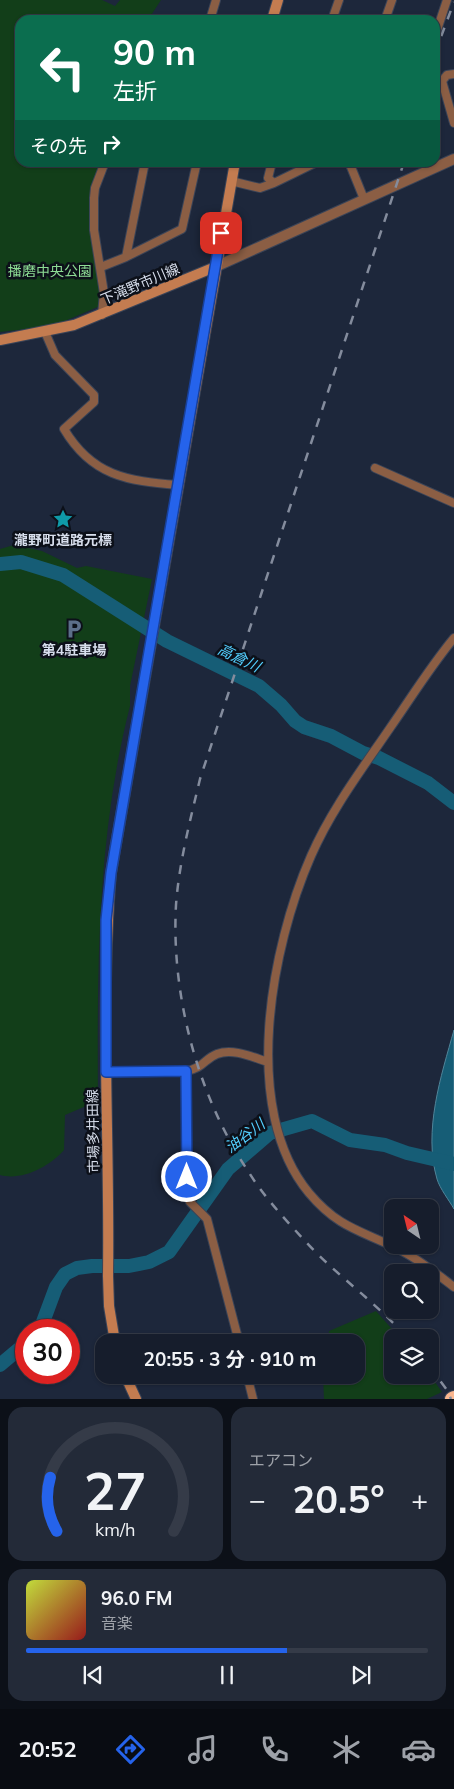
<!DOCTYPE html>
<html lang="ja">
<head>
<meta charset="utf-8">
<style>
	body { margin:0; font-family:Mulish,"Noto Sans JP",sans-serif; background:#232a38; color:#f1f3f6; height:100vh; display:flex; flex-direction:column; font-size:19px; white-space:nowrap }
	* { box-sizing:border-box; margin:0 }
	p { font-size:16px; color:#9ea2a9 }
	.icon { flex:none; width:28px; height:28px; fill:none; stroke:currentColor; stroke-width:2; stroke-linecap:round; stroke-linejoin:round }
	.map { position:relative; height:1399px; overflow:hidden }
	.drawer { display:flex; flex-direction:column; gap:8px; padding:8px; background:#0c1018; flex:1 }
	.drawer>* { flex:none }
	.top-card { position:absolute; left:15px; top:15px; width:425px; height:152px; border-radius:15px; box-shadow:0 1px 4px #0004,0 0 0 1px #353b48; background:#0b6e4f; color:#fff; overflow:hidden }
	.needle { width:32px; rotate:325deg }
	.buttons { position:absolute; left:384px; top:1199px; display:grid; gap:10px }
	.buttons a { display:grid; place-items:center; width:55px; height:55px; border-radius:10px; background:#161d2c; box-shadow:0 1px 4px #0004,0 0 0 1px #353b48; font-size:25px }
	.speed { position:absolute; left:15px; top:1319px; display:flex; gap:10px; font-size:25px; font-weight:700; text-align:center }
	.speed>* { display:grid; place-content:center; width:65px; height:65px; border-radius:50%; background:#161d2c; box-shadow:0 1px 4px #0004,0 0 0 1px #353b48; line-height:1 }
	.speed .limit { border:8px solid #d22; background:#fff; color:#111 }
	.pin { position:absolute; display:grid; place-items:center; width:42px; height:42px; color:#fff; margin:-21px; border-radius:10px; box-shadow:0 2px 8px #0006 }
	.me { position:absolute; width:55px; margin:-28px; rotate:0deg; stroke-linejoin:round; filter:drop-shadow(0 0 4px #0008) }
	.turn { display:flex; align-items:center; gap:18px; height:105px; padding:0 15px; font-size:22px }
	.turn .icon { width:65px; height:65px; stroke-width:2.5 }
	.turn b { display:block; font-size:35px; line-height:42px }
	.then { display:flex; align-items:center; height:48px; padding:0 15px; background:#0003; gap:10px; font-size:19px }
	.big { font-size:38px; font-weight:700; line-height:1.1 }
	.drawer .tile { flex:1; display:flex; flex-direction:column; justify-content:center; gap:8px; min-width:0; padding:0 18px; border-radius:15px; background:#232a38 }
	.drawer .dial { align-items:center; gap:0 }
	.dial svg { height:130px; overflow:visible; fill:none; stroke:#353b48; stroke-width:7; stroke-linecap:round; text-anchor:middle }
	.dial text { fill:#f1f3f6; stroke:none }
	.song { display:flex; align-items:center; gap:15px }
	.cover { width:60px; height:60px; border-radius:8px; background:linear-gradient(135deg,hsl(70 70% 55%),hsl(0 70% 35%)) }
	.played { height:5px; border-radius:2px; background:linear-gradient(90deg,#2563eb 65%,#353b48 65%) }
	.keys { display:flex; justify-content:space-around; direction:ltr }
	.heat { display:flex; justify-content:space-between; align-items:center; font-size:28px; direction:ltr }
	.drawer .tiles { flex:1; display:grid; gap:8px; grid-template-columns:1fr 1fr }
	.tile:last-child { grid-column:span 2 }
	.trip { position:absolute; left:95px; top:1334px; width:270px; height:50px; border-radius:15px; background:#161d2c; box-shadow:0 1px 4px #0004,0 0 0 1px #353b48; font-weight:700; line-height:50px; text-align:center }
	.menu { display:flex; height:80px; justify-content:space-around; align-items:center; background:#090c12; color:#9ea2a9 }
	.menu .icon { width:35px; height:35px }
	.menu .selected { color:#2563eb }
	.menu b { font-size:22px; color:#f1f3f6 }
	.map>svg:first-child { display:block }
	.green { fill:#123e19 }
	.water { fill:#165d76; stroke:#508499 }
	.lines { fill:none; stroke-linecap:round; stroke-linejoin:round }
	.river { stroke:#165d76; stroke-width:14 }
	.minor-casing { stroke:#3b4457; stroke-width:10 }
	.tertiary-casing { stroke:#3b4457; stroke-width:12 }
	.secondary-casing { stroke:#3b4457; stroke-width:12 }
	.motorway-casing { stroke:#3b4457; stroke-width:16 }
	.minor { stroke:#8b5e44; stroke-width:8 }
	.tertiary { stroke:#8b5e44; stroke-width:10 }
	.secondary { stroke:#c47c50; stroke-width:10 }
	.motorway { stroke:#fab68f; stroke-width:14 }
	.rail { stroke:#848c9d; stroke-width:2.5; stroke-dasharray:9 9; stroke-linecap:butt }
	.route-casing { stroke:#184099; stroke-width:12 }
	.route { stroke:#2563eb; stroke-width:9 }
	.labels { text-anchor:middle; stroke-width:5; stroke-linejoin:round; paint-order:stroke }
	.park-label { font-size:14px; fill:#8ddc94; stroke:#0c1019 }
	.street-label { font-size:14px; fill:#d7deec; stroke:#0c1019 }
	.poi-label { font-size:14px; font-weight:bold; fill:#d7deec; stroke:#0c1019 }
	.water-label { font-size:15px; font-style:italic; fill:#53cfff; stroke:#0c1019 }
</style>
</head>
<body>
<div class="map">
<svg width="454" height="1399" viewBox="0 0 454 1399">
	<rect width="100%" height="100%" fill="#1d273b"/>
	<path class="green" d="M0,0H102L115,6L120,0H161L148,20H20V162L104,163L94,198L104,293L100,306L53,326L0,332Z
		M14,545L42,551L77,568L86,566L152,579L130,686V706C97,835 97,969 98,1101L65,1115L64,1150C49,1167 22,1181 0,1175V549Z
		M376,1311L399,1337L392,1338V1375H430L442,1392L427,1399H324L323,1375H356V1342H328L329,1331Z"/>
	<path class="water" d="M454,1030V1209C449,1200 440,1189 437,1179C423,1131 441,1076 454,1030Z"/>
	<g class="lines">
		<path class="river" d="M0,564L21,562L63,575L167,641L259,686L281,705L295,721L304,727L331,736L363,753L379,758L428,783L454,803
			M40,1330L56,1287L65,1274L77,1268L92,1266H129L149,1262L169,1252L228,1169L270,1133L312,1121L350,1140L385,1145L407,1153L454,1164
			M0,1365L26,1343"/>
		<defs>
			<path id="minor" d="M210,20L216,0
				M332,20L339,0
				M385,20L392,0
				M435,36L447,0
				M454,74L447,75L442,81L454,123
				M145,162L126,257L182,229L197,162
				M272,162L268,178L274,183L317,162
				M349,162L364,199
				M231,181L260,188L274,183
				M101,267L126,257
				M102,315L104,293L94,230V198L95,188L105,162
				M45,332L55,355L94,395V402L64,429C92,476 127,481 178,485
				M375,468L454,503
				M454,638C430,667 411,698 390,728C362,769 331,810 311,856C271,947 240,1110 309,1193C340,1230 364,1231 402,1251C421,1261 437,1274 454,1287
				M186,1071L187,1195L190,1202L207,1219L239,1342
				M106,1072L186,1071C204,1068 204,1059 217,1054C233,1048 252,1057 268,1062
				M247,1375L253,1399"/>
			<path id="tertiary" d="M215,267L454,159"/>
			<path id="secondary" d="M272,20L278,0
				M0,340L74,325L215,267
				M115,1342L109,1306L108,1276C110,1141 100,1007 111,873L235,162
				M125,1375L136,1399"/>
			<path id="motorway" d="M452,1399L454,1398"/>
		</defs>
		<use href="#minor" class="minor-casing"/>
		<use href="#tertiary" class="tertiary-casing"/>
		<use href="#secondary" class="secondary-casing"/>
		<use href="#motorway" class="motorway-casing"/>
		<use href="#minor" class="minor"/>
		<use href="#tertiary" class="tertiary"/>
		<use href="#secondary" class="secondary"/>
		<use href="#motorway" class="motorway"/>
		<path class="rail" d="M435,53L454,2
			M404,162L200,779C190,821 179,863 176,905C171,996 198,1096 248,1171C264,1197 285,1219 305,1241C337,1276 376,1302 407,1338
			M430,1367L447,1390L451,1399"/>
	</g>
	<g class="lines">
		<defs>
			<path id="route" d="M187,1177L186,1071L106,1072V920L111,873L221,233"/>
		</defs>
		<use href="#route" class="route-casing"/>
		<use href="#route" class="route"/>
	</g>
	<defs>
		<symbol id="sight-bare" viewBox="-9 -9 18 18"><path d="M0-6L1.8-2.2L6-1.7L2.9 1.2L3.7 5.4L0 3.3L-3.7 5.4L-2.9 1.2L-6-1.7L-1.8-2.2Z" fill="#0f9aa8" stroke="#0c1019" stroke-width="2.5" paint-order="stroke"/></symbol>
		<symbol id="parking-bare" viewBox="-9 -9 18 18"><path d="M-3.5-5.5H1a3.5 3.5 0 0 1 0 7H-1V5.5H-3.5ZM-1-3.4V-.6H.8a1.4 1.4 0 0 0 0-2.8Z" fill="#5c6f8a" stroke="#0c1019" stroke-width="2.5" paint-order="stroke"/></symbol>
	</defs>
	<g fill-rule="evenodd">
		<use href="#sight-bare" x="49" y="505" width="28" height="28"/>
		<use href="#parking-bare" x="60" y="615" width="28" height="28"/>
	</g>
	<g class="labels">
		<g class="park-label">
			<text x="50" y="276">播磨中央公園</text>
		</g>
		<g class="street-label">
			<text transform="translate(140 284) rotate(-23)" y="5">下滝野市川線</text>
			<text transform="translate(93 1131) rotate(-91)" y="5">市場多井田線</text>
		</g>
		<g class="poi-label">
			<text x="63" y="545">瀧野町道路元標</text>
			<text x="74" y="655">第4駐車場</text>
		</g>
		<g class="water-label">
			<text transform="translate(239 658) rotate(26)" y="5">高倉川</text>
			<text transform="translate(245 1136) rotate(-37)" y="5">油谷川</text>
		</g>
	</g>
</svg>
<div class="buttons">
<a><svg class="needle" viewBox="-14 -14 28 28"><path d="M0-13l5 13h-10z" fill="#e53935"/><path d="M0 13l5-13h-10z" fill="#9ea2a9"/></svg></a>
<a><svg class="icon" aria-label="search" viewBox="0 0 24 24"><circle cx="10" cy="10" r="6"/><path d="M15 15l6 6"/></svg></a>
<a><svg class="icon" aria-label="layers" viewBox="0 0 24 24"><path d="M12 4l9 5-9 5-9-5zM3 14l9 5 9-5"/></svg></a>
</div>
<div class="speed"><div class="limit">30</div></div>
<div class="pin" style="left:221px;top:233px;background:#d93025"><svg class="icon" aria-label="arrive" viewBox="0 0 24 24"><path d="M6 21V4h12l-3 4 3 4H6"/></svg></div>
<svg class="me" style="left:187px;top:1177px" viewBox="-20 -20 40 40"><circle r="17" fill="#2563eb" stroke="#fff" stroke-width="3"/><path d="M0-11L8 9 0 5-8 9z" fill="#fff"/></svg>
<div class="trip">20:55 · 3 分 · 910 m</div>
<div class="top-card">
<div class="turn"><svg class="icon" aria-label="left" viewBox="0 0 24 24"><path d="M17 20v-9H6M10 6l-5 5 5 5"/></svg><div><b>90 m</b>左折</div></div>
<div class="then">その先<svg class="icon" aria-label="right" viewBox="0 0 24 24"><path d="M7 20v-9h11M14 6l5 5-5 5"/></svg></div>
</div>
</div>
<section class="drawer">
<div class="tiles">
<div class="tile dial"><svg viewBox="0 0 100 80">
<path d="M14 69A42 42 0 1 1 86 69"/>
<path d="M14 69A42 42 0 0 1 10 36" stroke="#2563eb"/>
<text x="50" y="56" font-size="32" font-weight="700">27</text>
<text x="50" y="72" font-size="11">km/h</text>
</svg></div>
<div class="tile"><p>エアコン</p>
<div class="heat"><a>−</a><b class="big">20.5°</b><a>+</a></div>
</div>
<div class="tile">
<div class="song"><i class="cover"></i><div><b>96.0 FM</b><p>音楽</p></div></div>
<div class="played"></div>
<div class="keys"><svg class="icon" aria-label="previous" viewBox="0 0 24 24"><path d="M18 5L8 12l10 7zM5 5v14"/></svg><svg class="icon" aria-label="pause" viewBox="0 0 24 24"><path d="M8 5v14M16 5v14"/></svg><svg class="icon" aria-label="next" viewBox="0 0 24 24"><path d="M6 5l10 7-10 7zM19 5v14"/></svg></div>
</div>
</div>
</section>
<nav class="menu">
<b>20:52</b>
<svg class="icon selected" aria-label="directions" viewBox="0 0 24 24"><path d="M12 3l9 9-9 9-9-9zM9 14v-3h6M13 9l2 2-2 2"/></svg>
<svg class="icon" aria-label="music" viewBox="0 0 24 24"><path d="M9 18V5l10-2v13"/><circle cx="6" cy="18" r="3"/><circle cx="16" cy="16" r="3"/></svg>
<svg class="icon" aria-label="phone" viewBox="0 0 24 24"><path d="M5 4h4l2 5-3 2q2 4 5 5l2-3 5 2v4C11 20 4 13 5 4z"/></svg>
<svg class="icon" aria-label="climate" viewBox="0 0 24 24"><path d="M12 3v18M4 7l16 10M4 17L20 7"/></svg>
<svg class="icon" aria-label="car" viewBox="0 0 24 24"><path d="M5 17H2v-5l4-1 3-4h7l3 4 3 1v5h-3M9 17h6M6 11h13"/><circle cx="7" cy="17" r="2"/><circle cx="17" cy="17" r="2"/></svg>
</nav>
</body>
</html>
